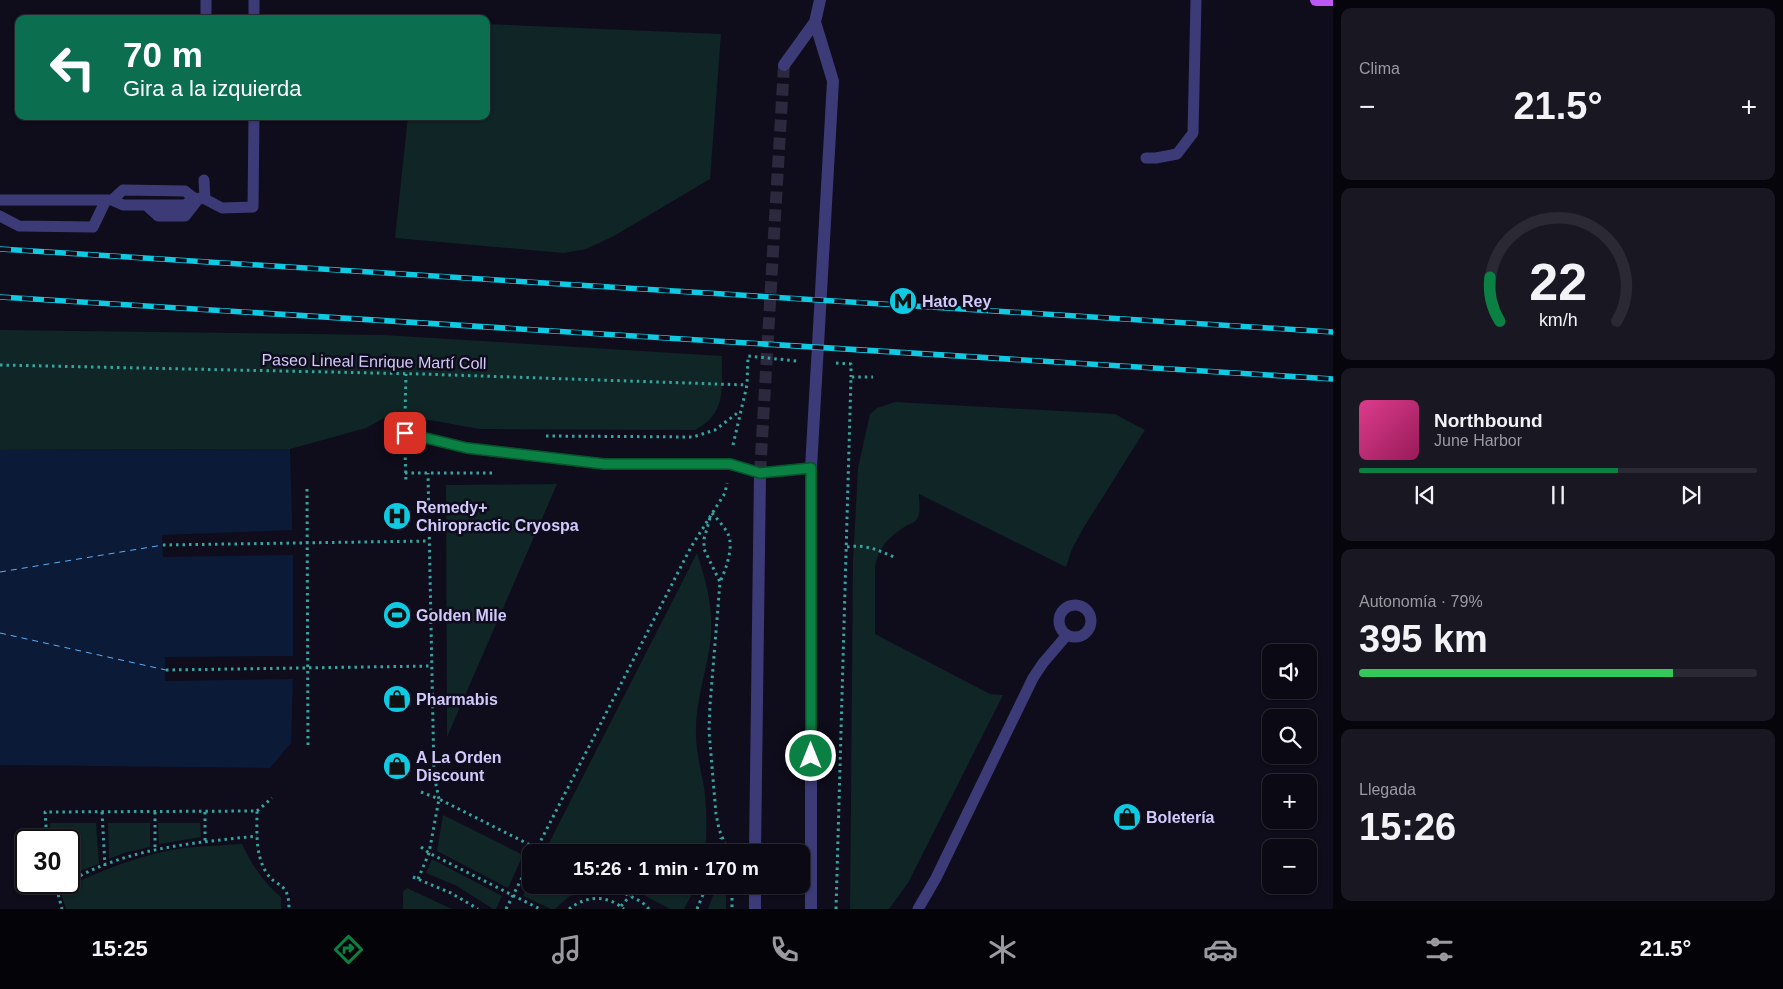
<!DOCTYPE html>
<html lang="es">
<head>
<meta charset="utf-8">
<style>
	body { margin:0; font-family:Arial,sans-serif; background:#191722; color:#f1f3f6; height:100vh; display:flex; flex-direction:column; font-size:19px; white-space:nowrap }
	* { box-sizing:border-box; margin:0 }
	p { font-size:16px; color:#9a9aa0 }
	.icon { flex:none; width:28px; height:28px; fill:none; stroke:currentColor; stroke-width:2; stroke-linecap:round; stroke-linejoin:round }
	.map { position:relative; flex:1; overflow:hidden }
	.panel { display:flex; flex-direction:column; gap:8px; padding:8px; background:#06050b; width:450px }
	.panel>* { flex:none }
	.top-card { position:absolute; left:15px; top:15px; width:475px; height:105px; border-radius:10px; box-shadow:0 1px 4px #0004,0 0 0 1px #2b2a34; background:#0b6e4f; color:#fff; overflow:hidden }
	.fabs { position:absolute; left:1262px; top:644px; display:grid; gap:10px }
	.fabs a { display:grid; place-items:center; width:55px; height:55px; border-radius:10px; background:#0b0914; box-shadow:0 1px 4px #0004,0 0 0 1px #2b2a34; font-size:25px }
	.speed { position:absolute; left:15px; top:829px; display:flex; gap:10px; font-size:25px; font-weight:700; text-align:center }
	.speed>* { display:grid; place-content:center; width:65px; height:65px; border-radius:50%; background:#0b0914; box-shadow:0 1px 4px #0004,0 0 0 1px #2b2a34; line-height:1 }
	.speed .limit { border:2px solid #111; border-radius:8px; background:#fff; color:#111 }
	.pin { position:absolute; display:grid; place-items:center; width:42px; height:42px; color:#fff; margin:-21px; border-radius:10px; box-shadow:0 2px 8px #0006 }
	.me { position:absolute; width:55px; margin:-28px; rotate:0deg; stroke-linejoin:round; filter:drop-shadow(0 0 4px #0008) }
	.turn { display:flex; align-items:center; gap:18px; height:105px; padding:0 25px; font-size:22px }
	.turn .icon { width:65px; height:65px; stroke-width:2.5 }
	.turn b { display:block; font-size:35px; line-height:42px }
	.big { font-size:38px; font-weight:700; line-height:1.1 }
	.panel .tile { flex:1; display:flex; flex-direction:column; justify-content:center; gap:8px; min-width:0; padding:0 18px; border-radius:10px; background:#191722 }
	.panel .dial { align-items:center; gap:0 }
	.dial svg { height:130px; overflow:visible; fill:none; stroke:#2b2a34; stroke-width:7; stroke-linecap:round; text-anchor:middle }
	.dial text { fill:#f1f3f6; stroke:none }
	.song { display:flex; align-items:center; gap:15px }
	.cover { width:60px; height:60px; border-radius:8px; background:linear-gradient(135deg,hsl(330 70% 55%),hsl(330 70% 35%)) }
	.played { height:5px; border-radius:2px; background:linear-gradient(90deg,#0b8043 65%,#2b2a34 65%) }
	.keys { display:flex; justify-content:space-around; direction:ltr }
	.heat { display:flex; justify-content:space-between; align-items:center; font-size:28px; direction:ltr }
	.charge { height:8px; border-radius:4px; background:linear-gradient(90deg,#34c759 79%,#2b2a34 0) }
	.trip { position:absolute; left:522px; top:844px; width:288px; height:50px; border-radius:10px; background:#0b0914; box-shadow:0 1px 4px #0004,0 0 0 1px #2b2a34; font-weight:700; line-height:50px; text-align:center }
	.dock { display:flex; height:80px; justify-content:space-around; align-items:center; background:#040408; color:#9a9aa0 }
	.dock .icon { width:35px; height:35px }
	.dock .current { color:#0b8043 }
	.dock b { font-size:22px; color:#f1f3f6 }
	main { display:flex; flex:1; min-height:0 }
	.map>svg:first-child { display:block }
	.green { fill:#102525 }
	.water { fill:#0b1a36 }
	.pier { fill:#0f0c1b }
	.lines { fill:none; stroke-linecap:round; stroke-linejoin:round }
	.ferry { stroke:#5fadf5; stroke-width:1; stroke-dasharray:6 5; stroke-linecap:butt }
	.minor-tunnel { stroke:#2c283d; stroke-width:12; stroke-dasharray:12 6; stroke-linecap:butt }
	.path { stroke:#34a6a1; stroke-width:3; stroke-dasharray:2.5 4; stroke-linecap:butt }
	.service { stroke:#3d3a78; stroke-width:11 }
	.minor { stroke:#3d3a78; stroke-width:12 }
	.primary { stroke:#bd58f5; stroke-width:12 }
	.rail-casing { stroke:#0ecbe3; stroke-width:5.5 }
	.rail { stroke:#0f0c1b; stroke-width:4; stroke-dasharray:11; stroke-linecap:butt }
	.route-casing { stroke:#07532c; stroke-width:12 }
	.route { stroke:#0b8043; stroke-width:9 }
	.labels { text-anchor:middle; stroke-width:5; stroke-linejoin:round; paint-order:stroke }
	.poi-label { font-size:16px; font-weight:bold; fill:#d1cafc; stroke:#0f0c1b; text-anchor:start }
	.street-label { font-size:16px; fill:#d1cafc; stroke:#0f0c1b }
</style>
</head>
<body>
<main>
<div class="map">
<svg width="1333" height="909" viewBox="0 0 1333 909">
	<rect width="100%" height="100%" fill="#0f0c1b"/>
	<path class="green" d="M486,24L721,34L710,179L614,236L586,249L564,253L395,238L408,116H486Z
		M0,330L384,335L722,356C721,387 728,413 695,430L480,429L429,420L384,418L366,428L290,449L0,450Z
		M895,402L1115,414L1145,430L1084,527L1072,549L1066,567L919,494C919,501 921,511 918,517C916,523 910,523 906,526C889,536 877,549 875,569V634L990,694L1003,695L908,883L889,909H850L853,561L858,468L870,414L877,408Z
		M557,484L447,737L446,485Z
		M697,553C706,580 713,607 711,636C708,669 695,700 696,734C696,752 701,770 704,787C707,809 707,831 705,852H563L548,845Z
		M443,815L523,855L508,888L437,851Z
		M50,823H96L99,864L69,875V840H51Z
		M108,823H150V847L124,853L109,859Z
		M158,823H200L201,837L159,844Z
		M242,844C252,865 263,882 281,897V909H66L60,890C100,871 140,854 184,848C203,846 223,845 242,844Z
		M432,859L502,896L496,909H493L457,886L426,873Z
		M531,880V885H581L586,888L567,898L555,909H551L523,896Z
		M625,885H697L684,909H670Z
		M717,885H726V909H708Z
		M407,888L452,909H403V892Z"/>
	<path class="water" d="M290,449L293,555V679L291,743L270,768L0,765V450Z"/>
	<path class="pier" d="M293,530V555L163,557L162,535Z
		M293,656V679L165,681V657Z"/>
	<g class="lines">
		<path class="ferry" d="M0,572L163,545
			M0,633L166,670"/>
		<path class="minor-tunnel" d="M760,473L784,65"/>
		<path class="path" d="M836,363L851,364V377
			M0,365L422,374L747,385
			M405,415L406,374
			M546,436L693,437L715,430L740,411
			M733,445L747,385L748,356L797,361
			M405,451L406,482
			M405,473H495
			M307,489L308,745
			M712,513C717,519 723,525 727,532C735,545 726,569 720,582
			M710,518L704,539V549L720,582L710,705L709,731L716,814L719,829L728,852
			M163,545L429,541
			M847,547C865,544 878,550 894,557
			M166,670L432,666
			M421,792L439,799L434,775L428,473
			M257,811L272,798
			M102,812L105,866
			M155,812V849
			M205,812V841
			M47,840L45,812L257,811C257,831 255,854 266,872C276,889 289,880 289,909
			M421,847L429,853L540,909
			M535,852L691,547L725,493L727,483
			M719,852L721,838
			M413,877L451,893L478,909
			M418,879L429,853L439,799L544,852
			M55,882L62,909
			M69,882C126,848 192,843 257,836
			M608,885L642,902L649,909
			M732,885V909
			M57,889L68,882
			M621,906L630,896
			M506,909L531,860
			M569,909C587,895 607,895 624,909
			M697,909L707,885
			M836,909L851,377H873"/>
		<path class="service" d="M206,0V19
			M254,19V0
			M1146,158H1156L1177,154L1193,133L1196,0
			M204,180L205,199L222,208L253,207L254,116
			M194,198L185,205H123L112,200L123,190L185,191L194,198L205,199
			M0,200H112
			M146,205L158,216H185L196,202
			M0,216L19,226L93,227L106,200
			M405,433L467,448L604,464H730L760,473L811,468
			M1059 621a16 16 0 1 1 32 0a16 16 0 1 1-32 0Z
			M918,909L936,878L1033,678L1043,663L1067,635"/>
		<path class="minor" d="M784,65L815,22L820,0
			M755,852L760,473
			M755,909V885
			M811,909V468L833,81L815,22"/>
		<path class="primary" d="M1316,0H1333"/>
		<defs>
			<path id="rail" d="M0,249L1333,332
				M0,297L1333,379"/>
		</defs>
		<use href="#rail" class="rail-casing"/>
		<use href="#rail" class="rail"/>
	</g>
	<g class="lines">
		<defs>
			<path id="route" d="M405,433L467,448L604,464H730L760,473L811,468V756"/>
		</defs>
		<use href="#route" class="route-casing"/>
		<use href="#route" class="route"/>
	</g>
	<defs>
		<symbol id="metro-disc" viewBox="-11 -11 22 22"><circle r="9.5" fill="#0ecbe3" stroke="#0f0c1b"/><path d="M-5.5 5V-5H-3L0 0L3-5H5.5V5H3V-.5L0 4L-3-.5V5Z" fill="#111"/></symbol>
		<symbol id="hospital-disc" viewBox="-11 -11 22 22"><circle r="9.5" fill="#0ecbe3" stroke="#0f0c1b"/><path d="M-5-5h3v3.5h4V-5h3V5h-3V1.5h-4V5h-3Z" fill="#111"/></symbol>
		<symbol id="stadium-disc" viewBox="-11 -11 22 22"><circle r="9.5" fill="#0ecbe3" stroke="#0f0c1b"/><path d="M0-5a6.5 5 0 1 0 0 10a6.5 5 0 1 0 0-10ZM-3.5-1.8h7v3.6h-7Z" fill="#111"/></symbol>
		<symbol id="shop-disc" viewBox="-11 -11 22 22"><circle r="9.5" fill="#0ecbe3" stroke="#0f0c1b"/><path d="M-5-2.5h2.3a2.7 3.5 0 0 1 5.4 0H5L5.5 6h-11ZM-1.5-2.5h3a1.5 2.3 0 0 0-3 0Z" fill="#111"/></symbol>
	</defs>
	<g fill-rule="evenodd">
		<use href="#metro-disc" x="887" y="285" width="32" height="32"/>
		<use href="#hospital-disc" x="381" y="500" width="32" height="32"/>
		<use href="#stadium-disc" x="381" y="599" width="32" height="32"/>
		<use href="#shop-disc" x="381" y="683" width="32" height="32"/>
		<use href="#shop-disc" x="381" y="750" width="32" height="32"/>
		<use href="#shop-disc" x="1111" y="801" width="32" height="32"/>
	</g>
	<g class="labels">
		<g class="poi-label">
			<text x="922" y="307">Hato Rey</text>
			<text x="416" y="513">Remedy+<tspan x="416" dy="18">Chiropractic Cryospa</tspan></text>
			<text x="416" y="621">Golden Mile</text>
			<text x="416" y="705">Pharmabis</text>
			<text x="416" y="763">A La Orden<tspan x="416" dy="18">Discount</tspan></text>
			<text x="1146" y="823">Boletería</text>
		</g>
		<g class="street-label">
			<text transform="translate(374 361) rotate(1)" y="6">Paseo Lineal Enrique Martí Coll</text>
		</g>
	</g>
</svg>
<div class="fabs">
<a><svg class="icon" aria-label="sound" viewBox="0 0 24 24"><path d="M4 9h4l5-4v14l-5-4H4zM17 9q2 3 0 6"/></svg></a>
<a><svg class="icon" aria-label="search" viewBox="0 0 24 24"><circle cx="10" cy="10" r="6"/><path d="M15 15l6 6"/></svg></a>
<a>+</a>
<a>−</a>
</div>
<div class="speed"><div class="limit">30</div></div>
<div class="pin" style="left:405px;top:433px;background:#d93025"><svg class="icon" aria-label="arrive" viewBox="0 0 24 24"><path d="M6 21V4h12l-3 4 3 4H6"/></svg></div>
<svg class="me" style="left:811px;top:756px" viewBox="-20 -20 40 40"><circle r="17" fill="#0b8043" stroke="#fff" stroke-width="3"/><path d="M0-11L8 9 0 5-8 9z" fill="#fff"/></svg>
<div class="trip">15:26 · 1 min · 170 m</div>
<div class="top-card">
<div class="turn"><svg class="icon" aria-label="left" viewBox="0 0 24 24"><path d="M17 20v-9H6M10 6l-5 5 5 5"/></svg><div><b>70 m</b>Gira a la izquierda</div></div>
</div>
</div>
<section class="panel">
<div class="tile"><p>Clima</p>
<div class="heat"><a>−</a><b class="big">21.5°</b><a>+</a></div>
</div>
<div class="tile dial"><svg viewBox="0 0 100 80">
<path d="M14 69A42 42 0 1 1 86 69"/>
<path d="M14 69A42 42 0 0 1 8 42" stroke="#0b8043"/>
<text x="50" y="56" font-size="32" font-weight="700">22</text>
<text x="50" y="72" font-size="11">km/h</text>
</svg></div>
<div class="tile">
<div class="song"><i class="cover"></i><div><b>Northbound</b><p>June Harbor</p></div></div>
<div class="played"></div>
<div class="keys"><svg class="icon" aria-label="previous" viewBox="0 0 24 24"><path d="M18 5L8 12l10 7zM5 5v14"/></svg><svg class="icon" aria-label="pause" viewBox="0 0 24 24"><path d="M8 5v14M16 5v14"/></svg><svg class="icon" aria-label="next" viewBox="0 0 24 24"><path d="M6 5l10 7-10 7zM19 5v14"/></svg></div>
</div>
<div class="tile"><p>Autonomía · 79%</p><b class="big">395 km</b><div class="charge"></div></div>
<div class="tile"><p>Llegada</p><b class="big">15:26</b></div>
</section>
</main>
<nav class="dock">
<b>15:25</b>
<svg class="icon current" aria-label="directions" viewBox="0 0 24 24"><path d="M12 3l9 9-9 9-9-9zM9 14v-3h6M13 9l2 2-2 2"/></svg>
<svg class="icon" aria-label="music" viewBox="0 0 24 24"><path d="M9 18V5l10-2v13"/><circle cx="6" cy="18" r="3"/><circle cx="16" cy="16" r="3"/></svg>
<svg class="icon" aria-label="phone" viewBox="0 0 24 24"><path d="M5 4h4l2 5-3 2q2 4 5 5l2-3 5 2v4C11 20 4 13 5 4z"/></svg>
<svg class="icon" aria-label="climate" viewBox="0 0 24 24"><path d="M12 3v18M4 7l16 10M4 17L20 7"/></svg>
<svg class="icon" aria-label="car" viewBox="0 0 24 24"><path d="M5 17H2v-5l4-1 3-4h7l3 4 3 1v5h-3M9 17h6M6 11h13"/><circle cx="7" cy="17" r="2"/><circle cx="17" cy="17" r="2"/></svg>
<svg class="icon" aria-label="filters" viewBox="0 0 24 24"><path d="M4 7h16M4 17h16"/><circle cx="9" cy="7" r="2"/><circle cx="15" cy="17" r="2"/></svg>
<b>21.5°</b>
</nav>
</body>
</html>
